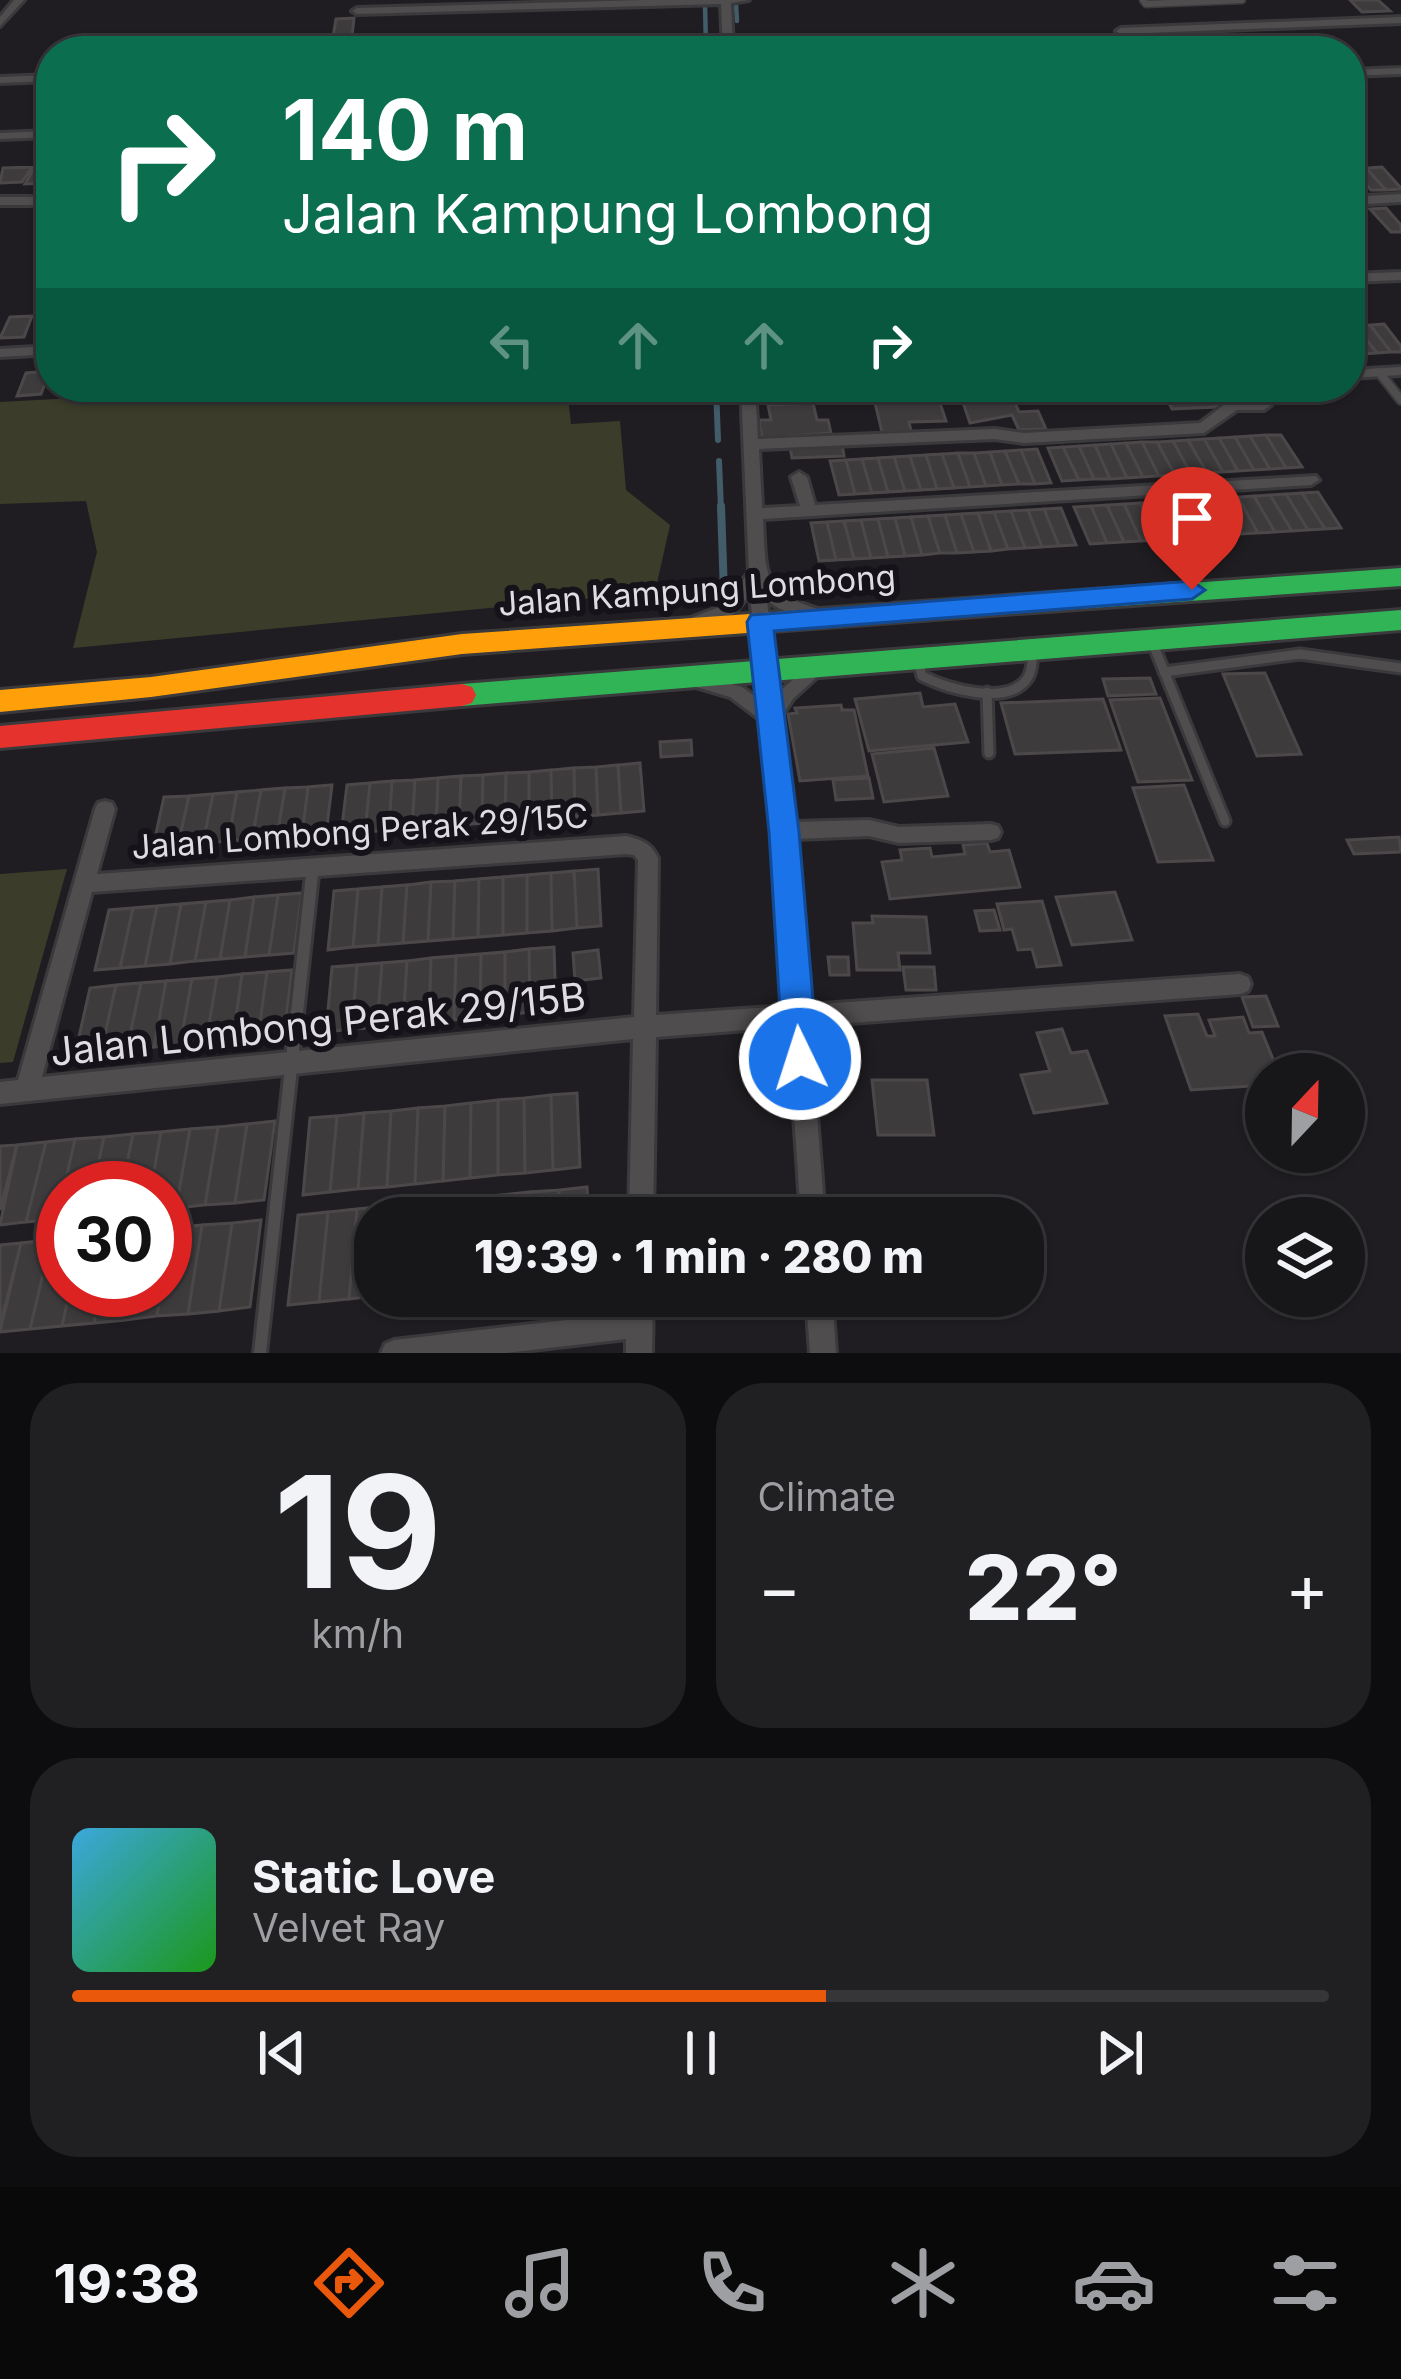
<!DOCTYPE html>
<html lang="en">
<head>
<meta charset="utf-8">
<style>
	body { margin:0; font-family:Inter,sans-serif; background:#201f22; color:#f1f3f6; height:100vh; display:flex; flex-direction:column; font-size:45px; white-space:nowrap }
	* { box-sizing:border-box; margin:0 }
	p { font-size:39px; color:#9e9fa2 }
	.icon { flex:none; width:66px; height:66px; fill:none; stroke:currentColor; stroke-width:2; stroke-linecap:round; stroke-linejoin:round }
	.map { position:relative; height:1353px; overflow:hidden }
	.details { display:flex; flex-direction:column; gap:30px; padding:30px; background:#0d0c0e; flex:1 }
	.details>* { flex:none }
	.top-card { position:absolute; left:36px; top:36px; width:1329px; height:366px; border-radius:48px; box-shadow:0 3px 9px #0004,0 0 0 3px #363538; background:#0b6e4f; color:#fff; overflow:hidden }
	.needle { width:78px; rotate:22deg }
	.buttons { position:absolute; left:1245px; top:1053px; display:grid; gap:24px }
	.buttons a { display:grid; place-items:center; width:120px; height:120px; border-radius:50%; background:#171619; box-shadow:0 3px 9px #0004,0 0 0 3px #363538; font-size:60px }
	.speed { position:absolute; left:36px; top:1161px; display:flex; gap:24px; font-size:60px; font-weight:700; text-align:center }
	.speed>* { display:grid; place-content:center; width:156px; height:156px; border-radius:50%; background:#171619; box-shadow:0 3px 9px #0004,0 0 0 3px #363538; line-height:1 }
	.speed .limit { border:18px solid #d22; background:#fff; color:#111 }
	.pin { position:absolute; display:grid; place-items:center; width:102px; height:102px; color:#fff; margin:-123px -51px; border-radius:50% 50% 50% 0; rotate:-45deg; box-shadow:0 0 12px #0007 }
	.pin .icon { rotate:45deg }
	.me { position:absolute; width:132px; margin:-66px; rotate:356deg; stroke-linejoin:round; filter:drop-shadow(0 0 9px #0008) }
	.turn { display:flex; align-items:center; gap:42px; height:252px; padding:0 48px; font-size:54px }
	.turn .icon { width:156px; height:156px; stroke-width:2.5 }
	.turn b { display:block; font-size:84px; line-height:102px }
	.lanes { display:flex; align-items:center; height:114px; padding:0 48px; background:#0003; justify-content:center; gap:60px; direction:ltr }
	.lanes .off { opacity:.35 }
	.big { font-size:90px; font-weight:800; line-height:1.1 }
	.details .widget { flex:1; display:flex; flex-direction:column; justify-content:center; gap:18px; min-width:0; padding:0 42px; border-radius:48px; background:#201f22 }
	.details .dial { align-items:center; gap:0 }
	.dial b { font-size:156px; line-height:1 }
	.song { display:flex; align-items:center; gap:36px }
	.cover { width:144px; height:144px; border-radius:18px; background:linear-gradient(135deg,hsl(200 70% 55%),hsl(120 70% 35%)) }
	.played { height:12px; border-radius:6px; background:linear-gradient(90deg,#ea580c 60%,#363538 60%) }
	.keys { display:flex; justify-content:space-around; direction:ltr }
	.heat { display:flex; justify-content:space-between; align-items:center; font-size:66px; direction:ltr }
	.details .tiles { flex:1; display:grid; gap:30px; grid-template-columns:1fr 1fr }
	.widget:last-child { grid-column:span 2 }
	.trip { position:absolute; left:354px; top:1197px; width:690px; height:120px; border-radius:48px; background:#171619; box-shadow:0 3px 9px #0004,0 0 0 3px #363538; font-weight:800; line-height:120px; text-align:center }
	.dock { display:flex; height:192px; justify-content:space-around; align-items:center; background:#09090a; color:#9e9fa2 }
	.dock .icon { width:84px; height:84px }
	.dock .current { color:#ea580c }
	.dock b { font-size:54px; color:#f1f3f6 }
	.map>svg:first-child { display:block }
	.green { fill:#3b3d2a }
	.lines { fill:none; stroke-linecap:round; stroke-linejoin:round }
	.stream-far2 { stroke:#425c6a; stroke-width:4.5 }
	.stream-far1 { stroke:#425c6a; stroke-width:6 }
	.stream { stroke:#425c6a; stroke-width:8 }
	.building { fill:#3e3b3c; stroke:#4c484a; stroke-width:3 }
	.lane-far3-casing { stroke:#3a393b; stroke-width:9 }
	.lane-far2-casing { stroke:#3a393b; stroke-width:12 }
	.lane-far1-casing { stroke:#3a393b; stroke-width:15 }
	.lane-casing { stroke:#3a393b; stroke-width:18 }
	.street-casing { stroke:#3a393b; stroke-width:6 }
	.fast-casing { stroke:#3a393b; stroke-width:6 }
	.slow-casing { stroke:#3a393b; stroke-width:6 }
	.jam-casing { stroke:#3a393b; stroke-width:6 }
	.lane-far3 { stroke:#504d4e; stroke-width:6 }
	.lane-far2 { stroke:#504d4e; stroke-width:8 }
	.lane-far1 { stroke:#504d4e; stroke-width:9 }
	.lane { stroke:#504d4e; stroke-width:12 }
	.street { fill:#504d4e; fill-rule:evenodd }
	.fast { fill:#30b455; fill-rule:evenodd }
	.slow { fill:#ff9f0a; fill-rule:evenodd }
	.jam { fill:#e5322d; fill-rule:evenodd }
	.route { fill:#1a73e8; stroke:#114b97; stroke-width:3 }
	.labels { text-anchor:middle; stroke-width:12; stroke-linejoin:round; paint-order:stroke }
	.street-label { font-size:33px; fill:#dfdde3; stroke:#16121a }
	.near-street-label { font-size:39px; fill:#dfdde3; stroke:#16121a }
</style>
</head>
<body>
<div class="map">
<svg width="1401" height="1353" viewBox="0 0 1401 1353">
	<rect width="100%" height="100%" fill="#1f1d21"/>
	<path class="green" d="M499,387H567L571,424L620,421L626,490L670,525L655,592L73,648L97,552L86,501L0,504V402L151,394L188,405Z
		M67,869L13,1062L0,1063V874Z"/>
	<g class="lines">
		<path class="stream-far2" d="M705,3L706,50
			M736,5L737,21"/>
		<path class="stream-far1" d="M716,387L718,440
			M719,461L721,509"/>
		<path class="stream" d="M721,506L724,593"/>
	</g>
	<path class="building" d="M1350,0H1378L1390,11L1362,12Z
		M354,18L352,36L333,37L336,19Z
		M1364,165L1366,168L1386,190H1371L1350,167Z
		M32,167L22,182L0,183L3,168Z
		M35,167H51V183L25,184Z
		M1382,167L1401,188V189L1386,190L1366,168Z
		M1386,208L1401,225V232H1391L1370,209Z
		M32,316L24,337L0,338L10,317Z
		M1384,324L1401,346V352H1391L1370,325Z
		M1370,325L1391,352L1377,353L1356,326Z
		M1350,326H1356L1377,353L1363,354L1350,337Z
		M50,371L41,394L17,396L26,373Z
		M1191,387L1194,394L1210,393L1217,407L1172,409L1161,388Z
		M1013,398L1019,412L1038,411L1046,429L1019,430L1012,415L970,423L962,400Z
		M939,400L946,421L909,422L911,431L882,432L875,403Z
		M813,403L817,420H828L831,433L762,438L759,420H771L768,405Z
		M1266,435L1286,468L1270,469L1250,436Z
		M1266,435H1281L1302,467L1286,468Z
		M1250,436L1270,469L1254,470L1235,437Z
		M1235,437L1254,470L1238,471L1219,438Z
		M1219,438L1238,471L1223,472L1204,439Z
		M1204,439L1223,472L1207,473L1188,440Z
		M1188,440L1207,473L1191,474L1173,441Z
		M1173,441L1191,474L1175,475L1157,442Z
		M1142,442L1159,476L1143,477L1126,443Z
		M1142,442H1157L1175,475L1159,476Z
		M1126,443L1143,477L1127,478L1111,444Z
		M842,444L844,456L792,458L790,447Z
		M1111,444L1127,478L1110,479L1095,445Z
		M1095,445L1110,479H1094L1079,446Z
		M1079,446L1094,479L1079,480L1063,447Z
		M1063,447L1079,480L1062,481L1048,448Z
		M1037,449L1051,483L1035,484L1021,450Z
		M1021,450L1035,484H1019L1005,451Z
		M1005,451L1019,484L1002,485L990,452Z
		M990,452L1002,485L986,486L974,453Z
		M958,453L970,487L954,488L942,454Z
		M958,453H974L986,486L970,487Z
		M942,454L954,488L937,489L926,455Z
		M926,455L937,489L921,490L910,456Z
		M910,456L921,490L905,491L894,457Z
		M894,457L905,491L888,492L878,458Z
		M878,458L888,492L872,493L862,459Z
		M862,459L872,493L855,494L846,460Z
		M846,460L855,494L839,495L830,461Z
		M1318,492L1341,528L1325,529L1302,493Z
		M1302,493L1325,529L1308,530L1286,494Z
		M1286,494L1308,530L1292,531L1270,495Z
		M1270,495L1292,531L1275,532L1254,496Z
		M1254,496L1275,532L1258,533L1238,497Z
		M1238,497L1258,533L1241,534L1222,498Z
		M1222,498L1241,534L1225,536L1205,499Z
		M1205,499L1225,536L1208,537L1189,500Z
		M1189,500L1208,537L1192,538L1173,501Z
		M1173,501L1192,538L1175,539L1157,502Z
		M1157,502L1175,539L1158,540L1140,503Z
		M1140,503L1158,540L1141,541L1124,504Z
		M1124,504L1141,541L1124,542L1107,505Z
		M1107,505L1124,542L1107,543L1091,506Z
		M1091,506L1107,543L1090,544L1074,507Z
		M1061,508L1076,545L1059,546L1044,509Z
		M1044,509L1059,546L1042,547L1028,510Z
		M1028,510L1042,547L1025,548L1011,511Z
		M1011,511L1025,548L1008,549L994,512Z
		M994,512L1008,549L991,551L978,513Z
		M978,513L991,551L974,552L961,514Z
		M961,514L974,552L957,553L945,515Z
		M945,515L957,553H940L928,516Z
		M928,516L940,553L922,555L911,517Z
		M911,517L922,555L905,556L895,518Z
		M895,518L905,556L888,557L878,519Z
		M878,519L888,557L871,558L861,520Z
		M861,520L871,558L854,559L844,521Z
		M844,521L854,559L836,560L827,522Z
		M827,522L836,560L819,561L811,523Z
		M1265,673L1301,754L1257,756L1223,674Z
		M1150,678L1156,694L1108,696L1103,679Z
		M920,693L923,707L955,704L968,742L869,751L855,699Z
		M1160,698L1192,780L1138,782L1110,700Z
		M1103,699L1121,750L1015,754L1001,703Z
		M841,705L842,710H854L868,776L800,781L788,714L797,713L795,708Z
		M691,740L692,755L661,757L660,742Z
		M934,748L948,796L884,802L872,754Z
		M640,763L644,811L621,813L618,765Z
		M618,765L621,813L598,815L596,767Z
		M596,767L598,815L575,817L574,768Z
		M574,768L575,817L552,818L551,770Z
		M551,770L552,818L529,820V772Z
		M529,772V820L505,822L506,773Z
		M506,773L505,822L482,823L483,775Z
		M483,775L482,823L459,825L461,776Z
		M461,776L459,825L436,827L438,778Z
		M438,778L436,827L412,829L415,780Z
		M869,778L873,798L836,800L833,780Z
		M415,780L412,829L389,830L392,781Z
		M392,781L389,830L365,832L370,783Z
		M370,783L365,832L341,834L347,785Z
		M332,785L326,834L302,836L308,787Z
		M1184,785L1213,860L1158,862L1133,788Z
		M308,787L302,836L277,837L285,788Z
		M285,788L277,837L252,839L261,790Z
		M261,790L252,839L228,841L237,792Z
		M237,792L228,841L203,843L213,794Z
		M213,794L203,843L178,845L189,796Z
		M189,796L178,845L153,847L164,797Z
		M1399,837L1401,852L1354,854L1347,840Z
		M987,843L990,852L1009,850L1020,887L890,899L882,862L902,860L900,850L930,848L932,857L965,854L963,845Z
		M598,869L601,926L577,928L574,871Z
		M574,871L577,928L552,931L551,873Z
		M551,873L552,931L527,933V875Z
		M527,875V933L503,935V877Z
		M503,877V935L478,937L479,879Z
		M479,879L478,937L453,939L455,881Z
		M455,881L453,939L428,941L431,882Z
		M431,882L428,941L403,943L407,885Z
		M407,885L403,943L378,945L382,887Z
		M382,887L378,945L353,947L358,889Z
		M358,889L353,947L328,950L334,891Z
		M1115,892L1132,940L1072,945L1056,897Z
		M302,893L294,953L269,955L278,895Z
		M278,895L269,955L245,957L254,897Z
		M254,897L245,957L220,959L230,900Z
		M230,900L220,959L195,961L206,902Z
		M1042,901L1061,965L1037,967L1032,949L1018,950L1012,929L1004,930L997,904Z
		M206,902L195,961L170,964L181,904Z
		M181,904L170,964L145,966L157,906Z
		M157,906L145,966L120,968L133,908Z
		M133,908L120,968L95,970L109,910Z
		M994,910L1000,930L980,931L975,911Z
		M872,916L926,917L930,953H898L900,970H857L853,923H873Z
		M554,947L556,1010L530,1012L529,949Z
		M529,949L530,1012L505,1015V952Z
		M598,950L601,978L575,981L573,953Z
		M505,952V1015L480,1017L481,954Z
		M481,954L480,1017L454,1020L456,956Z
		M456,956L454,1020L429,1022L431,958Z
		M828,957H848L849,975H830Z
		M431,958L429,1022L403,1024L407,961Z
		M407,961L403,1024L377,1027L382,963Z
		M382,963L377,1027L352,1029L357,965Z
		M357,965L352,1029L326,1032L332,967Z
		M903,967H934L936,990H906Z
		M292,970L284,1035L258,1037L267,972Z
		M267,972L258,1037L233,1039L242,974Z
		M242,974L233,1039L206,1042L217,977Z
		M217,977L206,1042L180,1045L192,979Z
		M192,979L180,1045L154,1047L166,981Z
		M166,981L154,1047L127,1049L141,983Z
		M141,983L127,1049L101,1052L116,985Z
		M116,985L101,1052L75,1054L90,988Z
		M1266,996L1278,1026L1253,1027L1242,997Z
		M1198,1014L1207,1036H1215L1209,1020L1243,1017L1249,1033L1262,1032L1279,1074H1266V1085L1191,1090L1165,1016Z
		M1062,1029L1071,1053L1087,1051L1107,1103L1034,1113L1021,1075L1050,1071L1037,1033Z
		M872,1080H927L934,1135H878Z
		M577,1093L580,1167L553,1170L551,1095Z
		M551,1095L553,1170L525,1173L524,1098Z
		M524,1098L525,1173L498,1175V1100Z
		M498,1100V1175L470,1178L471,1103Z
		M471,1103L470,1178L443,1181L445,1106Z
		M445,1106L443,1181L415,1184L418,1108Z
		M418,1108L415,1184L387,1187L391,1111Z
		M391,1111L387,1187L358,1189L364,1113Z
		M364,1113L358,1189L330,1192L337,1116Z
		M337,1116L330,1192L303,1195L310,1118Z
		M275,1121L264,1200L235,1203L247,1124Z
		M247,1124L235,1203L205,1205L218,1127Z
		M218,1127L205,1205L176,1208L190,1129Z
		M190,1129L176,1208L165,1209V1188H151L161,1132Z
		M161,1132L151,1188H122L133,1134Z
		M133,1134L122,1188H93L104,1137Z
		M104,1137L93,1188H64L75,1139Z
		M75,1139L57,1219L26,1222L46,1142Z
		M46,1142L26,1222L0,1225L17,1145Z
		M17,1145L0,1210V1146Z
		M587,1187L589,1218H560L559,1190Z
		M559,1190L560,1218H530V1192Z
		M530,1192V1218H501V1195Z
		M501,1195V1218H472L473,1198Z
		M473,1198L472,1218H443L444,1200Z
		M444,1200L443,1218H414L415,1203Z
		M415,1203L414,1218H385V1206Z
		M385,1206V1218H375V1296L349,1299L357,1209Z
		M357,1209L349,1299L319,1302L328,1212Z
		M328,1212L319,1302L288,1305L298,1215Z
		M261,1220L250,1307L219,1311L232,1223Z
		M232,1223L219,1311L188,1314L202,1225Z
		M202,1225L188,1314L157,1316L161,1290H165L172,1228Z
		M63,1239V1290H70L62,1326L30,1329L51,1240Z
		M51,1240L30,1329L0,1332L21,1243Z
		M21,1243L0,1326V1245Z
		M70,1290H100L94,1323L62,1326Z
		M100,1290H131L125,1320L94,1323Z
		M131,1290H161L157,1316L125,1320Z"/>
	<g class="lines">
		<defs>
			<path id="lane-far3" d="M1143,0L1146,4L1242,0"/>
			<path id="lane-far2" d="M1379,372L1401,400
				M748,388L783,387"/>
			<path id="lane-far1" d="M1151,639L1225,821
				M917,656L922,676C946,688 1007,707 1027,679C1033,671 1032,659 1033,650
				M1164,672L1300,654L1401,668
				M987,692L989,753
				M312,878L313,868"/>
			<path id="lane" d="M260,1353L312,875"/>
			<path id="street" d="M14,0H24L0,26V17Z
				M643,0H749L731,3L733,51H723L721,4L357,14L352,11L357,8Z
				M1401,17V23L1121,34L1116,31L1121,28Z
				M1401,68V74L1350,76V70Z
				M51,75V81L0,83V77Z
				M51,131V137L0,139V133Z
				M1401,194V202L1350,205V197Z
				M0,197H51V205H0Z
				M1401,272V280L1350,282V274Z
				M51,346V354L0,357V349Z
				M1401,367V375L1350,378V370Z
				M741,387H755L758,439L995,429L1024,433L1200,423L1228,402H1269L1271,405L1264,410H1237L1204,433L1024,443L995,439L759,449L762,508L800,506L791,477L799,472L807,477L815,505L1316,476L1319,480L1311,485L763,519C766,579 762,593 825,611L828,615L819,621C800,617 782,613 767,600L777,694L817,658H829L832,663L793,699L780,719L793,822L869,820L899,827L991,824L998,826L1001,832L998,838L991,840L899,843L869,836L795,839L808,1005L1240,974L1248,977L1251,984L1248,991L1240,994L810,1026L825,1218H801L788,1027L656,1037L653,1218H629L633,1039L0,1104V1082L18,1080L95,809L98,803L105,801L112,803L115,809L97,874L626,836C642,840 651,843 658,858L656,1015L786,1006L774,831L762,721L730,697L679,682L676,677L679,672L685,670L742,687L760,700L750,594L734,614L694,630L685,624L688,619L722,606L749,572ZM626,854L634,855L638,860L634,1017L42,1077L92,892Z
				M627,1296H653L652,1353H626V1339L506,1353H381L385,1344L394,1340L627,1313Z
				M806,1296H832L836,1353H810Z"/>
			<path id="fast" d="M1401,568V586L949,618L936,609L949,600Z
				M1401,610V630L462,706L452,703L448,695L452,687L462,684Z"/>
			<path id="slow" d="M949,600L962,609L949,618L462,654L151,697L0,712V690L151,677L462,634Z"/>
			<path id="jam" d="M462,684L472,687L476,695L472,703L462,706L0,748V726Z"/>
		</defs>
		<use href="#lane-far3" class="lane-far3-casing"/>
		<use href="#lane-far2" class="lane-far2-casing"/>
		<use href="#lane-far1" class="lane-far1-casing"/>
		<use href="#lane" class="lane-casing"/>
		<use href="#street" class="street-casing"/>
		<use href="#fast" class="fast-casing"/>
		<use href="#slow" class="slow-casing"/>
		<use href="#jam" class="jam-casing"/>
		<use href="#lane-far3" class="lane-far3"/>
		<use href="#lane-far2" class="lane-far2"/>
		<use href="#lane-far1" class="lane-far1"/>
		<use href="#lane" class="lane"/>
		<use href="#street" class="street"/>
		<use href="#fast" class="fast"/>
		<use href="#slow" class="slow"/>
		<use href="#jam" class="jam"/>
	</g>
	<path class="route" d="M1192,581L1205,590L1192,599L774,631L799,832L818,1059L813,1071L800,1076L788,1071L783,1059L769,832L747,622L751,615Z"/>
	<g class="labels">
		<g class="street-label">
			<text transform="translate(697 590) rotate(-4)" y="12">Jalan Kampung Lombong</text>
			<text transform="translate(360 831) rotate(-4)" y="12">Jalan Lombong Perak 29/15C</text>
		</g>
		<g class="near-street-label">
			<text transform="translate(318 1024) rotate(-6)" y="14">Jalan Lombong Perak 29/15B</text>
		</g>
	</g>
</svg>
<div class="buttons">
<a><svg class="needle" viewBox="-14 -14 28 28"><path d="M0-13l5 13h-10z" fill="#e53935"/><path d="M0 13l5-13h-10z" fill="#9e9fa2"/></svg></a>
<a><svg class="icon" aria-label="layers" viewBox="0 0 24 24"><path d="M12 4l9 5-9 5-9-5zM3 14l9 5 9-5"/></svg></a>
</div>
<div class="speed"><div class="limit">30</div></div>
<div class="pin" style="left:1192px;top:590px;background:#d93025"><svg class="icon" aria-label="arrive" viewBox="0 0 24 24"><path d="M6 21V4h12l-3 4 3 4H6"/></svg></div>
<svg class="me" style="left:800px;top:1059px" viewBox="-20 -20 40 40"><circle r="17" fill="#1a73e8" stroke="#fff" stroke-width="3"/><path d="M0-11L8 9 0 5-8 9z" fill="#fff"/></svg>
<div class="trip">19:39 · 1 min · 280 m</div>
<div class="top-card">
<div class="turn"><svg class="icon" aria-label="right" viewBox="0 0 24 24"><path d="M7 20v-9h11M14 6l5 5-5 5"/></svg><div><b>140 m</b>Jalan Kampung Lombong</div></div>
<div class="lanes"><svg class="icon off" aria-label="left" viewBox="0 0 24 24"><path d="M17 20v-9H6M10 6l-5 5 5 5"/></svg><svg class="icon off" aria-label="ahead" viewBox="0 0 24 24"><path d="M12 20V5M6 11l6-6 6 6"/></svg><svg class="icon off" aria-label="ahead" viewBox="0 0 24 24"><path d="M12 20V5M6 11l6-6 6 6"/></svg><svg class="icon" aria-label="right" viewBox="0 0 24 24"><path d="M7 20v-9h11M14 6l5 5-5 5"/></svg></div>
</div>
</div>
<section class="details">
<div class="tiles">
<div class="widget dial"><b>19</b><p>km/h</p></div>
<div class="widget"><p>Climate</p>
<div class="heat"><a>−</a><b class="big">22°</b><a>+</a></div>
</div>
<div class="widget">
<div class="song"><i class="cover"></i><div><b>Static Love</b><p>Velvet Ray</p></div></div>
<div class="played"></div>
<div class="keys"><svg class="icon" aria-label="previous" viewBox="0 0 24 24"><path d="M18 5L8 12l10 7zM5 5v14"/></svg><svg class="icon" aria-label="pause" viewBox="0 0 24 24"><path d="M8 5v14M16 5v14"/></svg><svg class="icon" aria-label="next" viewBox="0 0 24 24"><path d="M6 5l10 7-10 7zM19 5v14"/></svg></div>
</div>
</div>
</section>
<nav class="dock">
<b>19:38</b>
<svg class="icon current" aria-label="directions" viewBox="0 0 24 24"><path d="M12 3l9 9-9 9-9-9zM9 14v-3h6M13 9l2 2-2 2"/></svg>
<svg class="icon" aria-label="music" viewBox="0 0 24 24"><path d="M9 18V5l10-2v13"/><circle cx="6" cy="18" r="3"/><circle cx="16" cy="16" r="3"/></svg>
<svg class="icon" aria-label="phone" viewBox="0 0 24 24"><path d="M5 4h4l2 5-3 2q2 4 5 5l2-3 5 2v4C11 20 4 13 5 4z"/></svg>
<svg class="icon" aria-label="climate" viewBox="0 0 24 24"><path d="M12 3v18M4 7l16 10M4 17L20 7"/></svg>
<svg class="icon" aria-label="car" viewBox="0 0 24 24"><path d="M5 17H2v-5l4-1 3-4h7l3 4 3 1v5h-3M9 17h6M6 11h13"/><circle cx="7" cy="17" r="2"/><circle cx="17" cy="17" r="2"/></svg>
<svg class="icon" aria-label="filters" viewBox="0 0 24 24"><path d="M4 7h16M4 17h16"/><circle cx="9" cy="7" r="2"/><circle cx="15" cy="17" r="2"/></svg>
</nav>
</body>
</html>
